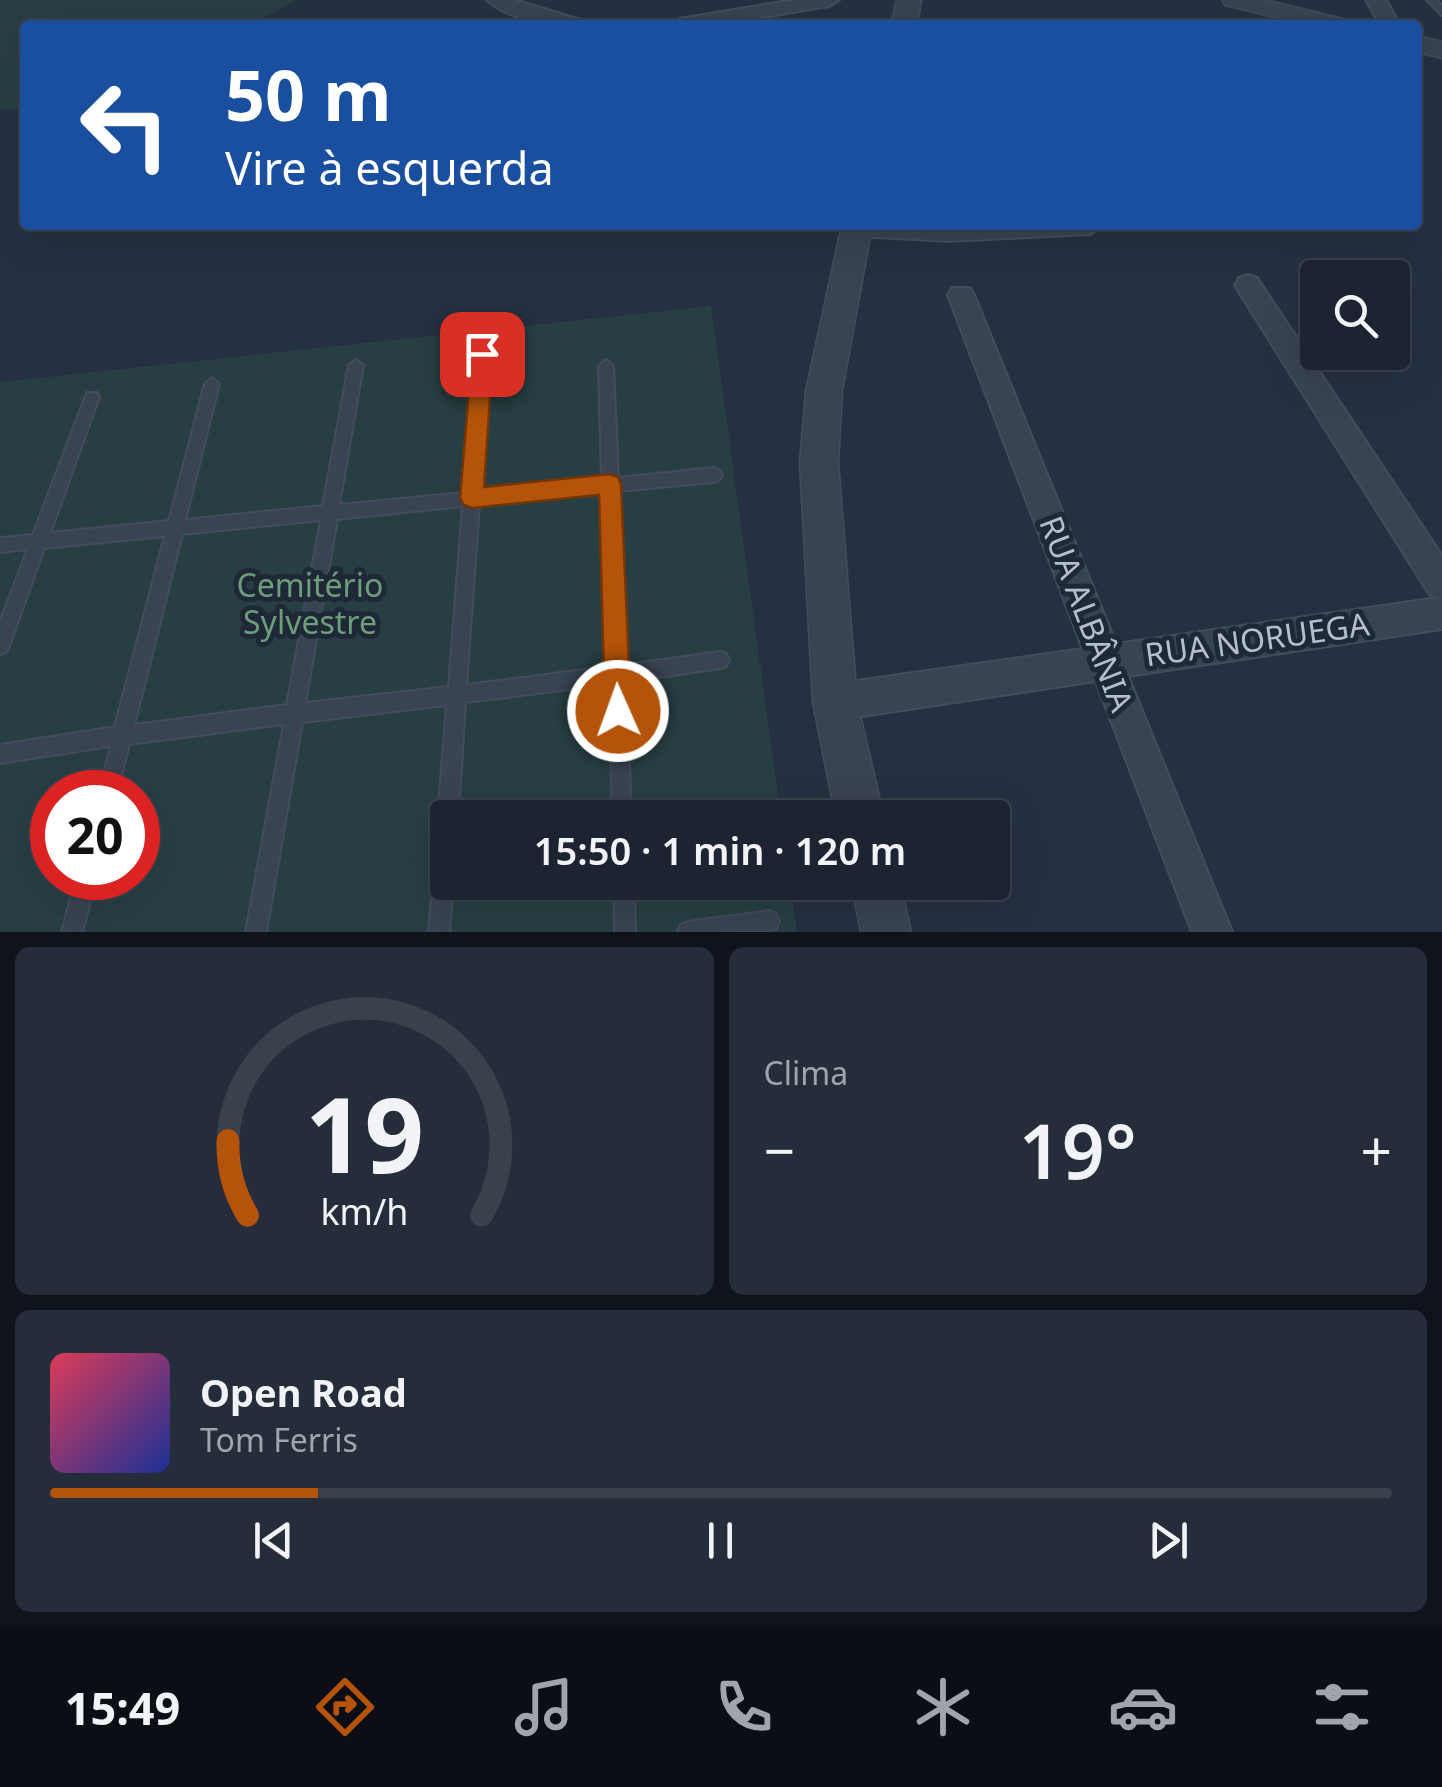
<!DOCTYPE html>
<html lang="pt">
<head>
<meta charset="utf-8">
<style>
	body { margin:0; font-family:"Noto Sans",sans-serif; background:#252c3a; color:#f1f3f6; height:100vh; display:flex; flex-direction:column; font-size:38px; white-space:nowrap }
	* { box-sizing:border-box; margin:0 }
	p { font-size:32px; color:#a0a4ac }
	.icon { flex:none; width:55px; height:55px; fill:none; stroke:currentColor; stroke-width:2; stroke-linecap:round; stroke-linejoin:round }
	.map { position:relative; height:932px; overflow:hidden }
	.sheet { display:flex; flex-direction:column; gap:15px; padding:15px; background:#0f141c; flex:1 }
	.sheet>* { flex:none }
	.guide { position:absolute; left:20px; top:20px; width:1402px; height:210px; border-radius:10px; box-shadow:0 10px 40px #0002,0 0 0 2px #3a414d; background:#1a4fa0; color:#fff; overflow:hidden }
	.fabs { position:absolute; left:1300px; top:260px; display:grid; gap:20px }
	.fabs a { display:grid; place-items:center; width:110px; height:110px; border-radius:10px; background:#1c2432; box-shadow:0 10px 40px #0002,0 0 0 2px #3a414d; font-size:50px }
	.speed { position:absolute; left:30px; top:770px; display:flex; gap:20px; font-size:50px; font-weight:700; text-align:center }
	.speed>* { display:grid; place-content:center; width:130px; height:130px; border-radius:50%; background:#1c2432; box-shadow:0 10px 40px #0002,0 0 0 2px #3a414d; line-height:1 }
	.speed .limit { border:15px solid #d22; background:#fff; color:#111 }
	.pin { position:absolute; display:grid; place-items:center; width:85px; height:85px; color:#fff; margin:-42px; border-radius:20px; box-shadow:0 5px 15px #0006 }
	.me { position:absolute; width:110px; margin:-55px; rotate:358deg; stroke-linejoin:round; filter:drop-shadow(0 0 8px #0008) }
	.turn { display:flex; align-items:center; gap:35px; height:210px; padding:0 40px; font-size:45px }
	.turn .icon { width:130px; height:130px; stroke-width:2.5 }
	.turn b { display:block; font-size:70px; line-height:85px }
	.big { font-size:75px; font-weight:600; line-height:1.1 }
	.sheet .widget { flex:1; display:flex; flex-direction:column; justify-content:center; gap:15px; min-width:0; padding:0 35px; border-radius:15px; background:#252c3a }
	.sheet .dial { align-items:center; gap:0 }
	.dial svg { height:260px; overflow:visible; fill:none; stroke:#3a414d; stroke-width:7; stroke-linecap:round; text-anchor:middle }
	.dial text { fill:#f1f3f6; stroke:none }
	.song { display:flex; align-items:center; gap:30px }
	.cover { width:120px; height:120px; border-radius:15px; background:linear-gradient(135deg,hsl(350 70% 55%),hsl(230 70% 35%)) }
	.played { height:10px; border-radius:5px; background:linear-gradient(90deg,#b45309 20%,#3a414d 20%) }
	.keys { display:flex; justify-content:space-around; direction:ltr }
	.heat { display:flex; justify-content:space-between; align-items:center; font-size:55px; direction:ltr }
	.sheet .tiles { flex:1; display:grid; gap:15px; grid-template-columns:1fr 1fr }
	.widget:last-child { grid-column:span 2 }
	.trip { position:absolute; left:430px; top:800px; width:580px; height:100px; border-radius:10px; background:#1c2432; box-shadow:0 10px 40px #0002,0 0 0 2px #3a414d; font-weight:600; line-height:100px; text-align:center }
	.menu { display:flex; height:160px; justify-content:space-around; align-items:center; background:#0b0e14; color:#a0a4ac }
	.menu .icon { width:70px; height:70px }
	.menu .active { color:#b45309 }
	.menu b { font-size:45px; color:#f1f3f6 }
	.map>svg:first-child { display:block }
	.green { fill:#273f43; fill-rule:evenodd }
	.lines { fill:none; stroke-linecap:round; stroke-linejoin:round }
	.service-casing { stroke:#434c5b; stroke-width:4 }
	.minor-casing { stroke:#434c5b; stroke-width:4 }
	.tertiary-casing { stroke:#434c5b; stroke-width:3 }
	.service { fill:#394352; fill-rule:evenodd }
	.minor { fill:#394352; fill-rule:evenodd }
	.tertiary { fill:#394352; fill-rule:evenodd }
	.route { fill:#b45309; stroke:#753606; stroke-width:2.5 }
	.labels { text-anchor:middle; stroke-width:10; stroke-linejoin:round; paint-order:stroke }
	.park-label { font-size:32px; fill:#6c9e79; stroke:#1e2837 }
	.street-label { font-size:32px; fill:#b6becc; stroke:#1e2837 }
</style>
</head>
<body>
<div class="map">
<svg width="1442" height="932" viewBox="0 0 1442 932">
	<rect width="100%" height="100%" fill="#253042"/>
	<path class="green" d="M0,0H297L251,25H25V111L0,109Z
		M711,306L781,817L448,818V882L790,883L797,932H0V382ZM52,792H138V878H52Z"/>
	<g class="lines">
		<defs>
			<path id="service" d="M1427,0H1437L1442,6V15Z
				M482,349L489,354L480,491L602,479L599,366L606,360L613,366L618,478L714,468L719,470L722,475L719,480L714,482L618,491L625,665L720,652L726,654L729,660L726,666L720,668L626,682L631,818H613L609,684L465,702L458,818H448V882H453L449,932H429L447,705L302,722L266,932H246L284,724L129,744L117,792H99L111,746L0,763V745L115,727L165,536L44,548L9,646L6,652L0,654V623L28,549L0,552V538L33,535L87,393H97L99,397L50,533L169,521L205,384L212,378L219,384L185,520L323,506L349,365L356,360L363,365L339,505L464,493L475,354ZM603,493L608,667L466,685L479,505ZM463,506L449,687L305,703L337,519ZM321,520L287,705L134,725L182,534Z
				M76,878H96L82,932H62Z
				M614,882H634L635,932H615Z
				M769,911L776,914L779,921L776,928L769,931L678,932L681,925L688,922Z"/>
			<path id="minor" d="M487,0H514L584,21L587,25C554,25 513,23 487,0Z
				M794,0H839L829,6L715,25H669L679,19Z
				M1366,0H1386L1400,25H1380Z
				M846,225H1103L1091,234L949,241L857,236L848,233Z
				M1248,275L1257,278L1442,556V629L1128,676L1232,932H1192L1096,681L835,720L823,714L817,702L823,690L835,684L1083,649L948,295L952,288H970L974,295L1116,644L1438,598L1430,595L1239,292L1235,285L1239,278Z"/>
			<path id="tertiary" d="M897,0H921L917,25H891Z
				M1222,0H1265L1347,20L1351,25H1307L1225,5Z
				M1418,36L1442,42V58L1418,52Z
				M842,225H872L842,391L838,463L857,702L884,818H836L813,702L800,463L806,391Z
				M851,882H900L911,932H861Z"/>
		</defs>
		<use href="#service" class="service-casing"/>
		<use href="#minor" class="minor-casing"/>
		<use href="#tertiary" class="tertiary-casing"/>
		<use href="#service" class="service"/>
		<use href="#minor" class="minor"/>
		<use href="#tertiary" class="tertiary"/>
	</g>
	<path class="route" d="M482,346L493,354L484,487L610,474L618,477L621,484L631,711L628,721L618,725L608,721L605,711L599,495L472,508L464,505L460,498L472,354Z"/>
	<g class="labels">
		<g class="park-label">
			<text x="310" y="597">Cemitério<tspan x="310" dy="37">Sylvestre</tspan></text>
		</g>
		<g class="street-label">
			<text transform="translate(1086 614) rotate(69)" y="11">RUA ALBÂNIA</text>
			<text transform="translate(1257 640) rotate(-8)" y="11">RUA NORUEGA</text>
		</g>
	</g>
</svg>
<div class="fabs">
<a><svg class="icon" aria-label="search" viewBox="0 0 24 24"><circle cx="10" cy="10" r="6"/><path d="M15 15l6 6"/></svg></a>
</div>
<div class="speed"><div class="limit">20</div></div>
<div class="pin" style="left:482px;top:354px;background:#d93025"><svg class="icon" aria-label="arrive" viewBox="0 0 24 24"><path d="M6 21V4h12l-3 4 3 4H6"/></svg></div>
<svg class="me" style="left:618px;top:711px" viewBox="-20 -20 40 40"><circle r="17" fill="#b45309" stroke="#fff" stroke-width="3"/><path d="M0-11L8 9 0 5-8 9z" fill="#fff"/></svg>
<div class="trip">15:50 · 1 min · 120 m</div>
<div class="guide">
<div class="turn"><svg class="icon" aria-label="left" viewBox="0 0 24 24"><path d="M17 20v-9H6M10 6l-5 5 5 5"/></svg><div><b>50 m</b>Vire à esquerda</div></div>
</div>
</div>
<section class="sheet">
<div class="tiles">
<div class="widget dial"><svg viewBox="0 0 100 80">
<path d="M14 69A42 42 0 1 1 86 69"/>
<path d="M14 69A42 42 0 0 1 8 46" stroke="#b45309"/>
<text x="50" y="56" font-size="32" font-weight="700">19</text>
<text x="50" y="72" font-size="11">km/h</text>
</svg></div>
<div class="widget"><p>Clima</p>
<div class="heat"><a>−</a><b class="big">19°</b><a>+</a></div>
</div>
<div class="widget">
<div class="song"><i class="cover"></i><div><b>Open Road</b><p>Tom Ferris</p></div></div>
<div class="played"></div>
<div class="keys"><svg class="icon" aria-label="previous" viewBox="0 0 24 24"><path d="M18 5L8 12l10 7zM5 5v14"/></svg><svg class="icon" aria-label="pause" viewBox="0 0 24 24"><path d="M8 5v14M16 5v14"/></svg><svg class="icon" aria-label="next" viewBox="0 0 24 24"><path d="M6 5l10 7-10 7zM19 5v14"/></svg></div>
</div>
</div>
</section>
<nav class="menu">
<b>15:49</b>
<svg class="icon active" aria-label="directions" viewBox="0 0 24 24"><path d="M12 3l9 9-9 9-9-9zM9 14v-3h6M13 9l2 2-2 2"/></svg>
<svg class="icon" aria-label="music" viewBox="0 0 24 24"><path d="M9 18V5l10-2v13"/><circle cx="6" cy="18" r="3"/><circle cx="16" cy="16" r="3"/></svg>
<svg class="icon" aria-label="phone" viewBox="0 0 24 24"><path d="M5 4h4l2 5-3 2q2 4 5 5l2-3 5 2v4C11 20 4 13 5 4z"/></svg>
<svg class="icon" aria-label="climate" viewBox="0 0 24 24"><path d="M12 3v18M4 7l16 10M4 17L20 7"/></svg>
<svg class="icon" aria-label="car" viewBox="0 0 24 24"><path d="M5 17H2v-5l4-1 3-4h7l3 4 3 1v5h-3M9 17h6M6 11h13"/><circle cx="7" cy="17" r="2"/><circle cx="17" cy="17" r="2"/></svg>
<svg class="icon" aria-label="filters" viewBox="0 0 24 24"><path d="M4 7h16M4 17h16"/><circle cx="9" cy="7" r="2"/><circle cx="15" cy="17" r="2"/></svg>
</nav>
</body>
</html>
